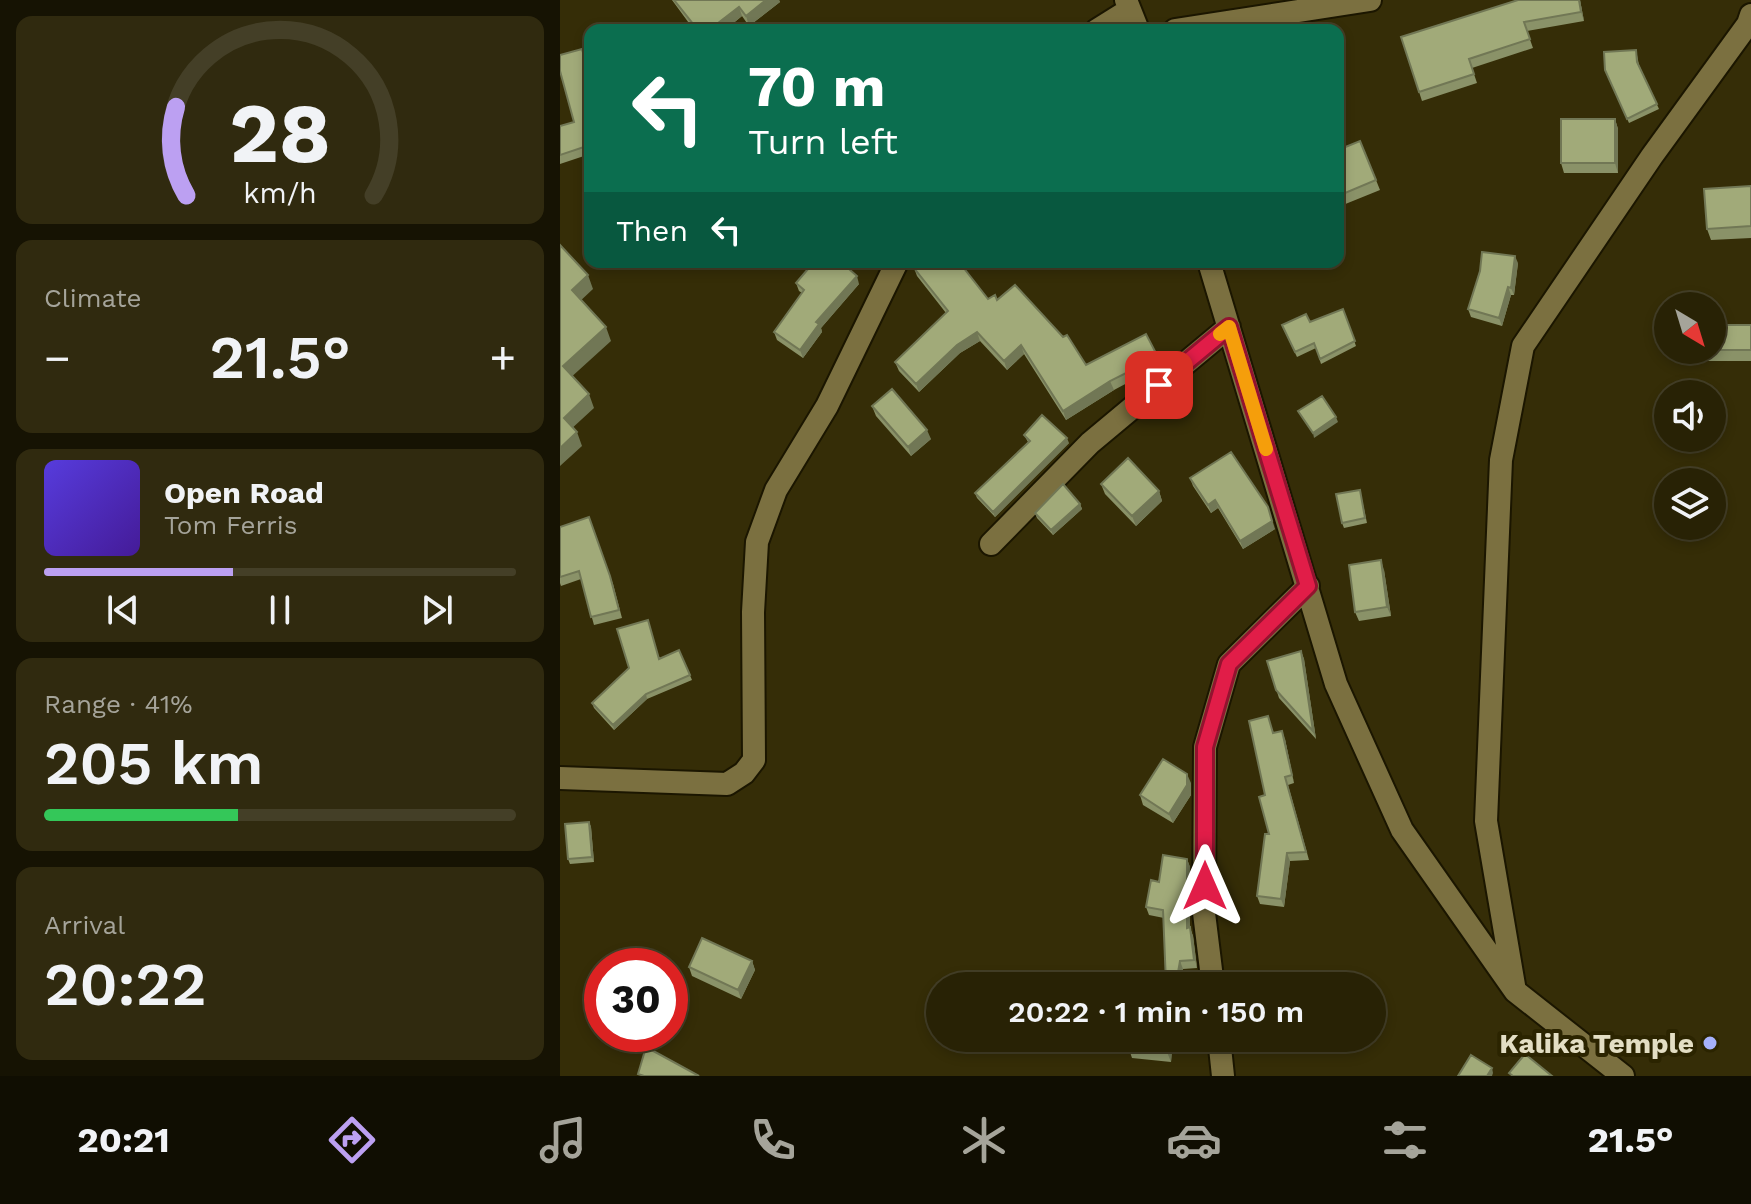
<!DOCTYPE html>
<html lang="en">
<head>
<meta charset="utf-8">
<style>
	body { margin:0; font-family:"Work Sans",sans-serif; background:#302a0f; color:#f1f3f6; height:100vh; display:flex; flex-direction:column; font-size:30px; white-space:nowrap }
	* { box-sizing:border-box; margin:0 }
	p { font-size:26px; color:#a5a49a }
	.icon { flex:none; width:44px; height:44px; fill:none; stroke:currentColor; stroke-width:2; stroke-linecap:round; stroke-linejoin:round }
	.map { position:relative; flex:1; overflow:hidden }
	.drawer { display:flex; flex-direction:column; gap:16px; padding:16px; background:#161303; width:560px }
	.drawer>* { flex:none }
	.banner { position:absolute; left:24px; top:24px; width:760px; height:244px; border-radius:16px; box-shadow:0 4px 12px #0003,0 0 0 2px #443f27; background:#0b6e4f; color:#fff; overflow:hidden }
	.needle { width:52px; rotate:142deg }
	.tools { position:absolute; left:1094px; top:292px; display:grid; gap:16px }
	.tools a { display:grid; place-items:center; width:72px; height:72px; border-radius:50%; background:#282205; box-shadow:0 4px 12px #0003,0 0 0 2px #443f27; font-size:40px }
	.speed { position:absolute; left:24px; top:948px; display:flex; gap:16px; font-size:40px; font-weight:700; text-align:center }
	.speed>* { display:grid; place-content:center; width:104px; height:104px; border-radius:50%; background:#282205; box-shadow:0 4px 12px #0003,0 0 0 2px #443f27; line-height:1 }
	.speed .limit { border:12px solid #d22; background:#fff; color:#111 }
	.pin { position:absolute; display:grid; place-items:center; width:68px; height:68px; color:#fff; margin:-34px; border-radius:16px; box-shadow:0 4px 12px #0006 }
	.me { position:absolute; width:88px; margin:-44px; rotate:0deg; stroke-linejoin:round; filter:drop-shadow(0 0 6px #0008) }
	.turn { display:flex; align-items:center; gap:28px; height:168px; padding:0 32px; font-size:36px }
	.turn .icon { width:104px; height:104px; stroke-width:2.5 }
	.turn b { display:block; font-size:56px; line-height:68px }
	.then { display:flex; align-items:center; height:76px; padding:0 32px; background:#0003; gap:16px; font-size:30px }
	.big { font-size:60px; font-weight:600; line-height:1.1 }
	.drawer .tile { flex:1; display:flex; flex-direction:column; justify-content:center; gap:12px; min-width:0; padding:0 28px; border-radius:16px; background:#302a0f }
	.drawer .dial { align-items:center; gap:0 }
	.dial svg { height:208px; overflow:visible; fill:none; stroke:#443f27; stroke-width:7; stroke-linecap:round; text-anchor:middle }
	.dial text { fill:#f1f3f6; stroke:none }
	.song { display:flex; align-items:center; gap:24px }
	.cover { width:96px; height:96px; border-radius:12px; background:linear-gradient(135deg,hsl(250 70% 55%),hsl(260 70% 35%)) }
	.played { height:8px; border-radius:4px; background:linear-gradient(90deg,#bca0f2 40%,#443f27 40%) }
	.keys { display:flex; justify-content:space-around; direction:ltr }
	.heat { display:flex; justify-content:space-between; align-items:center; font-size:44px; direction:ltr }
	.charge { height:12px; border-radius:6px; background:linear-gradient(90deg,#34c759 41%,#443f27 0) }
	.trip { position:absolute; left:366px; top:972px; width:460px; height:80px; border-radius:40px; background:#282205; box-shadow:0 4px 12px #0003,0 0 0 2px #443f27; font-weight:600; line-height:80px; text-align:center }
	.tabs { display:flex; height:128px; justify-content:space-around; align-items:center; background:#100e02; color:#a5a49a }
	.tabs .icon { width:56px; height:56px }
	.tabs .current { color:#bca0f2 }
	.tabs b { font-size:36px; color:#f1f3f6 }
	main { display:flex; flex:1; min-height:0 }
	.map>svg:first-child { display:block }
	.lines { fill:none; stroke-linecap:round; stroke-linejoin:round }
	.minor-casing { stroke:#1b1600; stroke-width:26 }
	.minor { stroke:#7b7040; stroke-width:22 }
	.wall { fill:#8a9268 }
	.shaded-wall { fill:#717755 }
	.building { fill:#a1aa79; stroke:#717755; stroke-width:2 }
	.route-casing { stroke:#92132f; stroke-width:20 }
	.route { stroke:#e11d48; stroke-width:14 }
	.slow { stroke:#f59e0b; stroke-width:14 }
	.poi-dot { fill:#a6b1fc; stroke:#2b2400; stroke-width:3 }
	.labels { text-anchor:middle; stroke-width:8; stroke-linejoin:round; paint-order:stroke }
	.poi-label { font-size:28px; font-weight:bold; fill:#e3dec4; stroke:#2b2400; text-anchor:end }
</style>
</head>
<body>
<main>
<section class="drawer">
<div class="tile dial"><svg viewBox="0 0 100 80">
<path d="M14 69A42 42 0 1 1 86 69"/>
<path d="M14 69A42 42 0 0 1 10 35" stroke="#bca0f2"/>
<text x="50" y="56" font-size="32" font-weight="700">28</text>
<text x="50" y="72" font-size="11">km/h</text>
</svg></div>
<div class="tile"><p>Climate</p>
<div class="heat"><a>−</a><b class="big">21.5°</b><a>+</a></div>
</div>
<div class="tile">
<div class="song"><i class="cover"></i><div><b>Open Road</b><p>Tom Ferris</p></div></div>
<div class="played"></div>
<div class="keys"><svg class="icon" aria-label="previous" viewBox="0 0 24 24"><path d="M18 5L8 12l10 7zM5 5v14"/></svg><svg class="icon" aria-label="pause" viewBox="0 0 24 24"><path d="M8 5v14M16 5v14"/></svg><svg class="icon" aria-label="next" viewBox="0 0 24 24"><path d="M6 5l10 7-10 7zM19 5v14"/></svg></div>
</div>
<div class="tile"><p>Range · 41%</p><b class="big">205 km</b><div class="charge"></div></div>
<div class="tile"><p>Arrival</p><b class="big">20:22</b></div>
</section>
<div class="map">
<svg width="1191" height="1076" viewBox="0 0 1191 1076">
	<rect width="100%" height="100%" fill="#352d07"/>
	<g class="lines">
		<defs>
			<path id="minor" d="M566,0L578,30
				M537,30L569,10
				M615,30L810,0
				M649,262L776,684L842,830L955,991L1063,1076
				M431,544L530,443L669,327
				M0,778L167,784L184,773L194,760L193,612L197,542L216,490L267,406L337,262
				M653,986L644,913L645,747L669,664L748,586
				M955,991L926,821L941,460L963,346L1092,156L1188,24L1191,15
				M659,1038L663,1076"/>
		</defs>
		<use href="#minor" class="minor-casing"/>
		<use href="#minor" class="minor"/>
	</g>
	<path class="wall" d="M112,0H219L220,2L189,26L182,16L165,30H134Z
		M1020,0L1024,21L967,31L973,48L912,68L917,83L862,101L841,37Z
		M22,49L30,77V154L0,164V126L14,122Z
		M1076,50L1079,65L1099,109L1069,123L1047,75Z
		M1055,119L1058,129V173H1004L1001,163Z
		M778,150L816,180L820,190L778,207Z
		M1191,186V238L1151,240L1147,229Z
		M958,263L954,295H951L942,326L911,317L908,309Z
		M354,268L428,299L437,300L526,365L598,357L601,365L554,390L506,420L464,354L447,370L420,341L400,353L359,392L339,371L335,362L386,313L357,276Z
		M236,283L299,284L261,328L262,332L243,358L217,340L214,332L242,293L239,291Z
		M783,309L796,346L761,364L756,348L737,357L724,330L750,322Z
		M1191,325V361H1147L1143,350Z
		M312,406L371,439L351,456L316,416Z
		M464,435L509,443L435,517L417,498L415,493L468,442Z
		M630,478L715,529L683,549L658,508L651,513L633,486Z
		M541,484L599,491L602,501L576,526L545,494Z
		M800,490L807,523L784,528L782,523Z
		M520,504L522,509L493,535L477,518L475,513Z
		M29,517L53,584L62,618L34,625L21,579L1,586L0,583V527Z
		M824,570L831,616L799,621L795,612Z
		M119,650L132,680L87,699L54,730L34,708L32,703L100,658Z
		M741,651L744,659L756,739L719,698L707,661Z
		M714,733L725,739L734,783L728,785L749,860L730,861L724,907L700,904L697,896L709,834L705,795Z
		M631,783V795L613,823L583,805L580,795Z
		M29,822L31,827L34,862L10,864L8,859Z
		M627,859L630,867V928L633,936L637,968L623,969L620,986H607L606,983L604,918L589,915L586,907L599,882Z
		M192,961L195,970L181,999L132,976L129,967Z
		M570,1038H613L611,1062L572,1058L569,1049Z
		M712,1038L713,1047L689,1050L687,1046Z"/>
	<path class="shaded-wall" d="M206,0H219L220,2L189,26L186,16Z
		M1019,0H1020L1024,21L1021,12Z
		M179,7L182,16L165,30H149Z
		M1055,119L1058,129V173L1055,163Z
		M955,256L958,263L954,295L951,288Z
		M28,275L33,289L17,304L12,290Z
		M297,276L299,284L261,328L262,332L243,358L240,350L256,322Z
		M948,287L951,295L942,326L939,318Z
		M46,327L51,341L8,380L3,366Z
		M417,332L420,341L400,353L359,392L356,384L397,345Z
		M461,345L464,354L447,370L444,361Z
		M550,381L554,390L506,420L503,411Z
		M29,394L34,408L9,431L4,418Z
		M776,417L778,422L754,438L753,433Z
		M367,430L371,439L351,456L348,447Z
		M17,432L22,446L0,466V448Z
		M507,438L509,443L435,517L433,512Z
		M599,491L602,501L576,526L572,516Z
		M655,500L658,508L651,513L648,505Z
		M520,504L522,509L493,535L491,530Z
		M708,507L715,529L683,549L680,541Z
		M821,560L824,570L831,616L827,607Z
		M741,651L744,659L756,739L753,731Z
		M86,694L87,699L54,730L53,725Z
		M722,731L725,739L734,783L732,775Z
		M627,774L631,783V795L613,823L609,814Z
		M29,822L31,827L34,862L32,857Z
		M727,853L730,861L724,907L721,899Z
		M627,859L630,867V928L633,936L637,968L627,928Z
		M192,961L195,970L181,999L178,990Z
		M620,961L623,969L620,986H617L616,984Z
		M609,1038H613L611,1062L607,1052Z
		M932,1068L933,1073L932,1076H927Z"/>
	<path class="building" d="M114,0H206L186,16L179,7L149,30H138Z
		M958,0H1019L1021,12L964,22L970,39L909,59L914,74L859,92L841,37Z
		M22,49L30,79V145L0,155V126L14,122L0,71V55Z
		M1076,50L1077,62L1097,104L1067,119L1045,70L1044,52Z
		M1001,119H1055V163H1001Z
		M800,141L816,180L778,196V150Z
		M1191,186V226L1147,229L1144,189Z
		M0,245L28,275L12,290L46,327L3,366L29,394L4,418L17,432L0,448Z
		M922,252L955,256L951,288L948,287L939,318L908,309L920,271Z
		M254,262H281L297,276L256,322L259,324L240,350L214,332L244,290L236,283Z
		M362,262H399L428,299L435,295L437,300L455,285L503,337L507,335L526,365L586,334L598,357L550,381L503,411L461,345L444,361L417,332L397,345L356,384L335,362L388,311L354,268Z
		M783,309L795,341L760,359L754,343L735,352L722,325L746,314L750,322Z
		M1152,325H1191V350H1152Z
		M332,389L367,430L348,447L312,406Z
		M762,396L776,417L753,433L738,411Z
		M482,415L507,438L433,512L415,493L470,441L464,435Z
		M671,452L708,507L712,521L680,541L655,500L648,505L630,478Z
		M568,458L599,491L572,516L541,484Z
		M503,484L520,504L491,530L475,513Z
		M800,490L805,518L782,523L776,494Z
		M29,517L50,576L59,610L31,617L19,571L0,577V527Z
		M821,560L827,607L795,612L789,565Z
		M88,620L99,659L119,650L130,675L86,694L53,725L32,703L69,668L57,629Z
		M741,651L753,731L716,690L707,661Z
		M708,716L713,733L722,731L732,775L725,777L746,852L727,853L721,899L697,896L705,834H709L699,797L705,795L689,721Z
		M603,759L627,774V785L609,814L580,795Z
		M29,822L32,857L8,859L5,824Z
		M603,855L627,859V928L630,927L634,960L620,961L616,984L606,983L603,910L586,907L591,880L599,882Z
		M142,938L192,961L178,990L129,967Z
		M570,1038H609L607,1052L569,1049Z
		M686,1038H711L712,1042L687,1046Z
		M86,1047L139,1076H84L78,1074Z
		M965,1054L992,1076H953L949,1073Z
		M911,1055L932,1068L927,1076H898Z"/>
	<g class="lines">
		<defs>
			<path id="route" d="M599,385L669,327L748,586L669,664L645,747V886"/>
		</defs>
		<use href="#route" class="route-casing"/>
		<use href="#route" class="route"/>
		<path class="slow" d="M660,334L669,327L706,449"/>
	</g>
	<circle class="poi-dot" cx="1150" cy="1043" r="8"/>
	<g class="labels">
		<g class="poi-label">
			<text x="1134" y="1053">Kalika Temple</text>
		</g>
	</g>
</svg>
<div class="tools">
<a><svg class="needle" viewBox="-14 -14 28 28"><path d="M0-13l5 13h-10z" fill="#e53935"/><path d="M0 13l5-13h-10z" fill="#a5a49a"/></svg></a>
<a><svg class="icon" aria-label="sound" viewBox="0 0 24 24"><path d="M4 9h4l5-4v14l-5-4H4zM17 9q2 3 0 6"/></svg></a>
<a><svg class="icon" aria-label="layers" viewBox="0 0 24 24"><path d="M12 4l9 5-9 5-9-5zM3 14l9 5 9-5"/></svg></a>
</div>
<div class="speed"><div class="limit">30</div></div>
<div class="pin" style="left:599px;top:385px;background:#d93025"><svg class="icon" aria-label="arrive" viewBox="0 0 24 24"><path d="M6 21V4h12l-3 4 3 4H6"/></svg></div>
<svg class="me" style="left:645px;top:886px" viewBox="-20 -20 40 40"><path d="M0-17L14 15 0 8-14 15z" fill="#e11d48" stroke="#fff" stroke-width="4"/></svg>
<div class="trip">20:22 · 1 min · 150 m</div>
<div class="banner">
<div class="turn"><svg class="icon" aria-label="left" viewBox="0 0 24 24"><path d="M17 20v-9H6M10 6l-5 5 5 5"/></svg><div><b>70 m</b>Turn left</div></div>
<div class="then">Then<svg class="icon" aria-label="left" viewBox="0 0 24 24"><path d="M17 20v-9H6M10 6l-5 5 5 5"/></svg></div>
</div>
</div>
</main>
<nav class="tabs">
<b>20:21</b>
<svg class="icon current" aria-label="directions" viewBox="0 0 24 24"><path d="M12 3l9 9-9 9-9-9zM9 14v-3h6M13 9l2 2-2 2"/></svg>
<svg class="icon" aria-label="music" viewBox="0 0 24 24"><path d="M9 18V5l10-2v13"/><circle cx="6" cy="18" r="3"/><circle cx="16" cy="16" r="3"/></svg>
<svg class="icon" aria-label="phone" viewBox="0 0 24 24"><path d="M5 4h4l2 5-3 2q2 4 5 5l2-3 5 2v4C11 20 4 13 5 4z"/></svg>
<svg class="icon" aria-label="climate" viewBox="0 0 24 24"><path d="M12 3v18M4 7l16 10M4 17L20 7"/></svg>
<svg class="icon" aria-label="car" viewBox="0 0 24 24"><path d="M5 17H2v-5l4-1 3-4h7l3 4 3 1v5h-3M9 17h6M6 11h13"/><circle cx="7" cy="17" r="2"/><circle cx="17" cy="17" r="2"/></svg>
<svg class="icon" aria-label="filters" viewBox="0 0 24 24"><path d="M4 7h16M4 17h16"/><circle cx="9" cy="7" r="2"/><circle cx="15" cy="17" r="2"/></svg>
<b>21.5°</b>
</nav>
</body>
</html>
